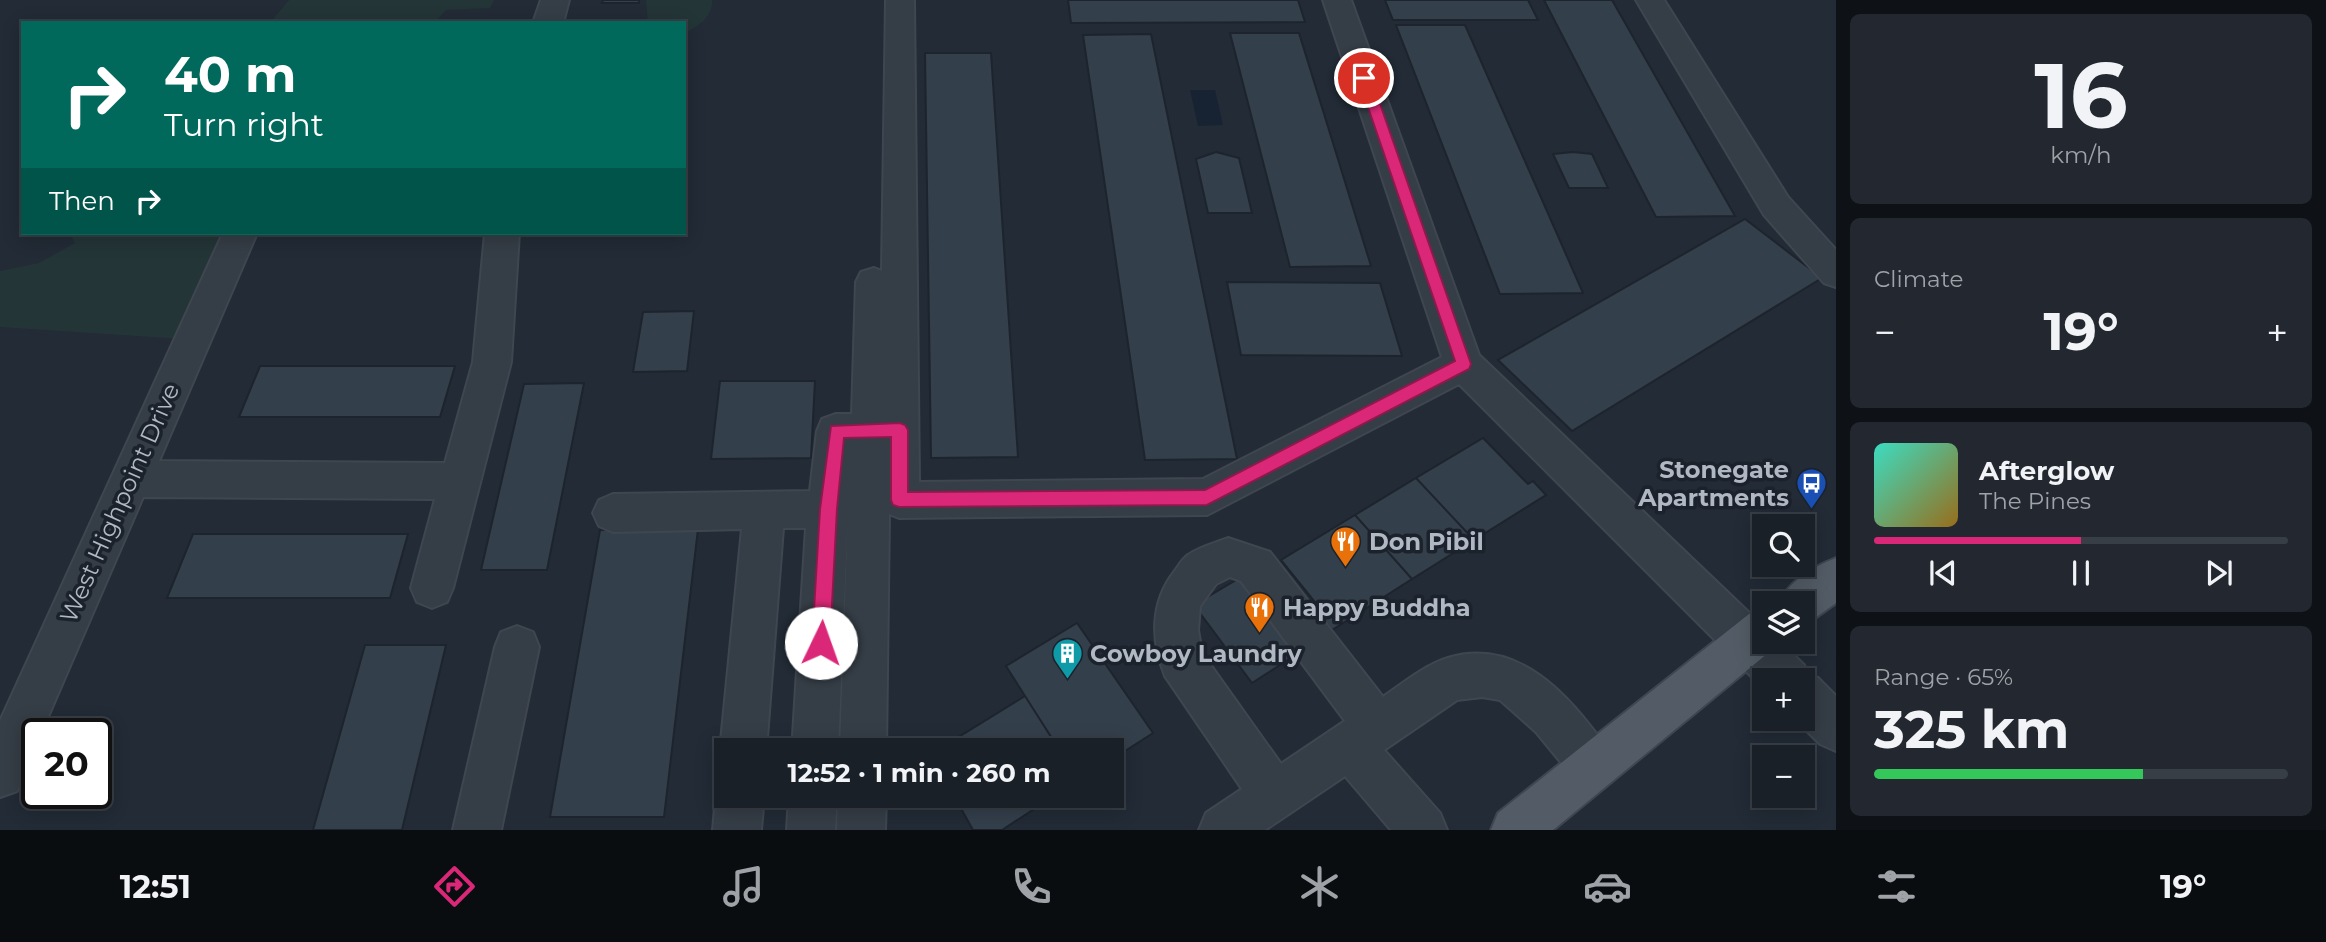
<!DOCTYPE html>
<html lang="en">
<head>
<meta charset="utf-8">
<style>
	body { margin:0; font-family:Montserrat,sans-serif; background:#232830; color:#f1f3f6; height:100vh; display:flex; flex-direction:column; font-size:26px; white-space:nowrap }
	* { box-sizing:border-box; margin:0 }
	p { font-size:23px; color:#9fa3a8 }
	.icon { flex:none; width:38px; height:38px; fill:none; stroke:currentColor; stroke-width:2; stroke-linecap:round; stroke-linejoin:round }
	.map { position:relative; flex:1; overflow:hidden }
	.drawer { display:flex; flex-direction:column; gap:14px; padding:14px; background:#0e1216; width:490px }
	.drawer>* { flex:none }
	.top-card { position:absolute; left:21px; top:21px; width:665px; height:214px; border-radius:0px; box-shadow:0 4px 18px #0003,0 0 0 2px #383e45; background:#00695c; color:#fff; overflow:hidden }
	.buttons { position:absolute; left:1752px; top:514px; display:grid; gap:14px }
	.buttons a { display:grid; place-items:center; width:63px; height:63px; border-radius:0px; background:#1a2028; box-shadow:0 4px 18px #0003,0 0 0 2px #383e45; font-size:35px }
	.speed { position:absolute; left:21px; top:718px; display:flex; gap:14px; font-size:35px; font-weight:700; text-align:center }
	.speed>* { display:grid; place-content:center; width:91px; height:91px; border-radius:50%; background:#1a2028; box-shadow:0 4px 18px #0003,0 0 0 2px #383e45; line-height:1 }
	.speed .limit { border:4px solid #111; border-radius:10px; background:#fff; color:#111 }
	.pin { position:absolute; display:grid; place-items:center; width:60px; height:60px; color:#fff; margin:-30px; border:4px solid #fff; border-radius:50%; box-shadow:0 2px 7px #0007 }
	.me { position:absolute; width:77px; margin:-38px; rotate:3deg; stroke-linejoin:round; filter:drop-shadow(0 0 5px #0008) }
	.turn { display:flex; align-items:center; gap:24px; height:147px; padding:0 28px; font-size:32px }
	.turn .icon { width:91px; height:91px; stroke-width:2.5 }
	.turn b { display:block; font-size:49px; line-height:60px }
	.then { display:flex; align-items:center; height:66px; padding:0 28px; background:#0003; gap:14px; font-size:26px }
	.big { font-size:52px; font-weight:700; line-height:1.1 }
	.drawer .widget { flex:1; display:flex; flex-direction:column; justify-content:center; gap:10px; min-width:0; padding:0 24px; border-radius:10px; background:#232830 }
	.drawer .dial { align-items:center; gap:0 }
	.dial b { font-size:91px; line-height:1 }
	.song { display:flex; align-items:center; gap:21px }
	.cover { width:84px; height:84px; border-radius:10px; background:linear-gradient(135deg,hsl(170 70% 55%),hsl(40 70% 35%)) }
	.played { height:7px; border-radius:4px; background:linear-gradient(90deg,#db2777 50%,#383e45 50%) }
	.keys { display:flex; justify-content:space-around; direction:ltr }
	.heat { display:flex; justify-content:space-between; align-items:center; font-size:38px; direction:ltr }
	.charge { height:10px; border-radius:5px; background:linear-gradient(90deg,#34c759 65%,#383e45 0) }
	.trip { position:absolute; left:714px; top:738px; width:410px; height:70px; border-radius:0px; background:#1a2028; box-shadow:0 4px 18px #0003,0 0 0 2px #383e45; font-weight:700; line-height:70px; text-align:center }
	.tab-bar { display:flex; height:112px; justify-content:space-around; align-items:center; background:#0a0d10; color:#9fa3a8 }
	.tab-bar .icon { width:49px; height:49px }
	.tab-bar .selected { color:#db2777 }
	.tab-bar b { font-size:32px; color:#f1f3f6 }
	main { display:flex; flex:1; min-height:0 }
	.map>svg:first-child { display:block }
	.green { fill:#243537 }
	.water { fill:#172332 }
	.building { fill:#343f4c; stroke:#1d242d; stroke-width:2 }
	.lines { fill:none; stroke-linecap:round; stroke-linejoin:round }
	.minor-casing { stroke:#3f4650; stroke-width:4 }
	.major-casing { stroke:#3f4650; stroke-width:4 }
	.minor { fill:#353d46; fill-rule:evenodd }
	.major { fill:#535c66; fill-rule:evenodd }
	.route { fill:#db2777; stroke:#8e194d; stroke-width:2 }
	.labels { text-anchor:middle; stroke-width:7; stroke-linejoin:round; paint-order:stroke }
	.poi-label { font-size:24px; font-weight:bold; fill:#b0b8c3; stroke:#1b222b; text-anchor:start }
	.street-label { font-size:24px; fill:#b0b8c3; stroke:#1b222b }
</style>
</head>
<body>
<main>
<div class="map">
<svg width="1836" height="830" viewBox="0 0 1836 830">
	<rect width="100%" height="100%" fill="#222b36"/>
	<path class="green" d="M289,0H494L490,8L446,10L434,23H270Z
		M646,0H712C714,16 697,28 684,33V23H648Z
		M70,233H230L182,339L0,327V271L39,263L75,243Z"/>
	<path class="water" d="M1190,90H1215L1223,125L1198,126Z"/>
	<path class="building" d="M603,0H639V3H602Z
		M1068,0H1298L1305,22L1071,23Z
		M1385,0H1528L1538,20H1393Z
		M1544,0H1612L1735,216L1656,217Z
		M1396,25H1465L1583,293L1500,294Z
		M1230,33H1299L1371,266L1290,267Z
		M1151,34L1237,459L1145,460L1083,35Z
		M925,53H991L1018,457L931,458Z
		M1216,152L1239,158L1252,213H1208L1196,159Z
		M1573,152L1592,154L1608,188H1569L1553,154Z
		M1745,219L1822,278L1572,431L1498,360Z
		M1227,282L1380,283L1402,356L1241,355Z
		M694,311L687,371L633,372L643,312Z
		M260,366H455L440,417H239Z
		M720,381H815L811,458L711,459Z
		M584,383L547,570H481L524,384Z
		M1483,438L1528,484L1533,481L1546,495L1474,540L1416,478Z
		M1416,478L1474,540L1412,579L1355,515Z
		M1355,515L1412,579L1332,630L1318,613L1322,611L1281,560Z
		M698,529L664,817H550L600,530Z
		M193,534H408L390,598H167Z
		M1253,570L1311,645L1252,683L1194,605Z
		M1077,623L1153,733L1111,760V751H1060L1006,666Z
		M365,645H446L402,830H313Z
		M1025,696L1060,751H936Z
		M954,796H1054L1002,830H973Z"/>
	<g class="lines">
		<defs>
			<path id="minor" d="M541,0H569L563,23H533Z
				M886,0H914L919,482L1203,479L1442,357L1323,0H1351L1479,355L1764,627V642H1780L1804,665L1807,674L1818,678L1836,696V751L1820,744L1795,719H1802V681H1764V689L1459,384L1207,515L899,518L889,514L886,751H840L848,510L838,751H792L806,528H783L766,751H726V766L720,751L742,529L613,532L599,526L593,513L599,500L613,494L810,491L817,431L822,419L836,414H852L856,282L861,272L874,268L882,271Z
				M1636,0H1664L1788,197L1836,250V287L1824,283L1764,215Z
				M223,233H257L159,461L445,463L473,362L485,233H519L511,362L453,588L447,602L432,608L417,602L411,588L435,499L143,497L41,733H37V744L17,791L0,797V721Z
				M1228,538L1270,552L1383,697C1403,683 1425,665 1448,658C1505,641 1549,676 1583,717C1596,733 1608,747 1616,766L1609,782L1593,789L1577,782L1536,732L1500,700L1482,697L1457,700L1384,750L1440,813L1447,830H1391L1345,776L1265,830H1199L1206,813L1242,789L1165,676C1151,641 1150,603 1174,572C1178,567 1182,559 1188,555C1199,547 1215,543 1228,538ZM1230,577L1241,581L1345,721L1281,764L1202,653L1198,630L1200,606L1216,584Z
				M517,626L533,632L539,647L501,830H453L495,647L501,632Z
				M726,778V796H764L761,830H713L716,796Z
				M789,796H837L835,830H787Z
				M838,796H886L885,830H837Z"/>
			<path id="major" d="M1836,558V603L1815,618L1802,623V604H1779C1788,581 1813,567 1836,558Z
				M1764,608V642L1779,644L1553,830H1491L1498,813L1749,614Z"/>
		</defs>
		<use href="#minor" class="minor-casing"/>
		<use href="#major" class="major-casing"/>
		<use href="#minor" class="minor"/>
		<use href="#major" class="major"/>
	</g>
	<path class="route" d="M1364,74L1371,78L1471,364L1469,369L1207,505L899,507L893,505L891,500V437L844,438L837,509L830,643L828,650L821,652L815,650L812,643L820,509L831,426L900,423L905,425L908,430V492L1205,490L1455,361L1358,78Z"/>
	<defs>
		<symbol id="bus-pin" viewBox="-11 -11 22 30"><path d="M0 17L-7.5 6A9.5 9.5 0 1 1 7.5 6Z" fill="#1a4fb4" stroke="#1b222b"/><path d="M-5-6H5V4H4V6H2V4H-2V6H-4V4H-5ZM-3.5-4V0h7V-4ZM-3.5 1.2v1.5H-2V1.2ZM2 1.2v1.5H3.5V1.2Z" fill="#fff"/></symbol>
		<symbol id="restaurant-pin" viewBox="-11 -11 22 30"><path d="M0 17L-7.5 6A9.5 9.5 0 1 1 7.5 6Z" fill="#e8710a" stroke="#1b222b"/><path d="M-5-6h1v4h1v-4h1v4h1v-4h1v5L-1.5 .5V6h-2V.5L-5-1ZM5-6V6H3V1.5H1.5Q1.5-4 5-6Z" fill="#fff"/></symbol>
		<symbol id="building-pin" viewBox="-11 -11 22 30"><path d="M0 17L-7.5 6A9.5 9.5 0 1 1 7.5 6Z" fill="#0f9aa8" stroke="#1b222b"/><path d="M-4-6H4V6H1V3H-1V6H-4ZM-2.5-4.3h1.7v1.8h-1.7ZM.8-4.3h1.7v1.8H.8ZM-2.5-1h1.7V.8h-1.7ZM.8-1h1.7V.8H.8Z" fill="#fff"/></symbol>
	</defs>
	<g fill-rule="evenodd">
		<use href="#bus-pin" x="1794" y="466" width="35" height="47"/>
		<use href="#restaurant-pin" x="1328" y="524" width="35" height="47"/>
		<use href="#restaurant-pin" x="1242" y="590" width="35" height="47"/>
		<use href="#building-pin" x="1050" y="636" width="35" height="47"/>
	</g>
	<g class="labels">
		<g class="poi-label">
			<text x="1789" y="478" text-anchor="end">Stonegate<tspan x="1789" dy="28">Apartments</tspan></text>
			<text x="1369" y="550">Don Pibil</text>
			<text x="1283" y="616">Happy Buddha</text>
			<text x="1090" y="662">Cowboy Laundry</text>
		</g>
		<g class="street-label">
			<text transform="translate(120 503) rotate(-66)" y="8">West Highpoint Drive</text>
		</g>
	</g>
</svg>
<div class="buttons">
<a><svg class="icon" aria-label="search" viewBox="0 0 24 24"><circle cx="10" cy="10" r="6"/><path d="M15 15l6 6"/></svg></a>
<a><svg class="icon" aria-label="layers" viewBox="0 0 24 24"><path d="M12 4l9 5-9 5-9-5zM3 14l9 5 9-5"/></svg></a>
<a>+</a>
<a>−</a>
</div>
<div class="speed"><div class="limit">20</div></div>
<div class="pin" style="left:1364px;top:78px;background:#d93025"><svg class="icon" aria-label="arrive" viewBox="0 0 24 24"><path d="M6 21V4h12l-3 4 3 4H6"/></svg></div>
<svg class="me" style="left:821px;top:643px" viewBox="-20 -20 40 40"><circle r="19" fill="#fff"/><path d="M0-13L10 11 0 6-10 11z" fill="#db2777"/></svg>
<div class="trip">12:52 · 1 min · 260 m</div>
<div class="top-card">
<div class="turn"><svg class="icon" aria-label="right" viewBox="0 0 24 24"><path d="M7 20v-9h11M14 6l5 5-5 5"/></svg><div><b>40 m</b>Turn right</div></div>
<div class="then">Then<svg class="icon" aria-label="right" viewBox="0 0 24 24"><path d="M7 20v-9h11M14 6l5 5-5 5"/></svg></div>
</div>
</div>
<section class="drawer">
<div class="widget dial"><b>16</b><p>km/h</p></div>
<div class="widget"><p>Climate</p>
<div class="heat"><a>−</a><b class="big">19°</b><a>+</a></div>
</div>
<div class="widget">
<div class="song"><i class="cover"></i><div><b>Afterglow</b><p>The Pines</p></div></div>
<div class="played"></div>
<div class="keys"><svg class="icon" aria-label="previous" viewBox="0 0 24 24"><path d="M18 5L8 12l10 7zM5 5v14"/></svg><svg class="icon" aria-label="pause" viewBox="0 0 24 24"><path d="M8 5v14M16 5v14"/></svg><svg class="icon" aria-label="next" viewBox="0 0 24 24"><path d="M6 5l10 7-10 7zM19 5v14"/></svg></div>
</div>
<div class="widget"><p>Range · 65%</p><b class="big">325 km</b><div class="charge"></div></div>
</section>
</main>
<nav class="tab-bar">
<b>12:51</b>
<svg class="icon selected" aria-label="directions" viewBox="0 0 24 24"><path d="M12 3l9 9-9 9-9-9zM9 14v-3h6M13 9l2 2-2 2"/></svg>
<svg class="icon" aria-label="music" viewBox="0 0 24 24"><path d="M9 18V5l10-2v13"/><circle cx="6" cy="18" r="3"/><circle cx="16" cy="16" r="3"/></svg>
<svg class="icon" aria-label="phone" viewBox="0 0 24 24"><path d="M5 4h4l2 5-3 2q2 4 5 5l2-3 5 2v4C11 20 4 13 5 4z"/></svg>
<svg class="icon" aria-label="climate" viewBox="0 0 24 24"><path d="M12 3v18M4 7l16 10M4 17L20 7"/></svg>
<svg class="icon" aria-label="car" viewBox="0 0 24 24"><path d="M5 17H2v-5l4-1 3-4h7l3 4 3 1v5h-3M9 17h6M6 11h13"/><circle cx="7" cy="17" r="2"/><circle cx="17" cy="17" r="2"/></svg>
<svg class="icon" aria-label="filters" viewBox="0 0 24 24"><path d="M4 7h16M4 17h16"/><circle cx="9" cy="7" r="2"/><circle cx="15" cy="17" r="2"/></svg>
<b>19°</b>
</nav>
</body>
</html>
